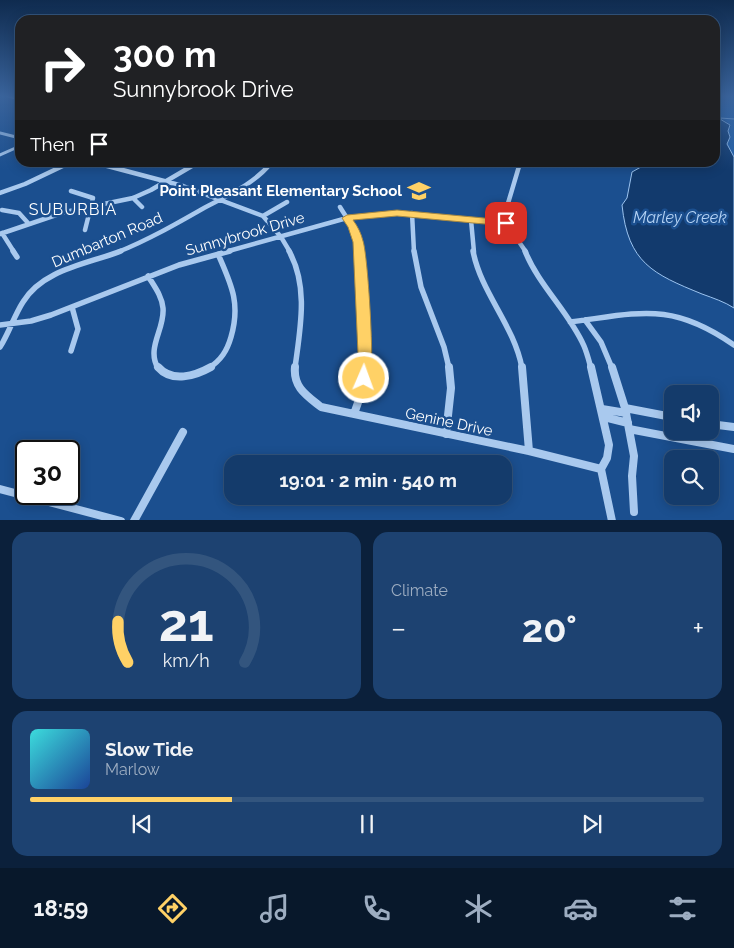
<!DOCTYPE html>
<html lang="en">
<head>
<meta charset="utf-8">
<style>
	body { margin:0; font-family:Raleway,sans-serif; background:#1d4271; color:#f1f3f6; height:100vh; display:flex; flex-direction:column; font-size:19px; white-space:nowrap }
	* { box-sizing:border-box; margin:0 }
	p { font-size:16px; color:#9dadc1 }
	.icon { flex:none; width:28px; height:28px; fill:none; stroke:currentColor; stroke-width:2; stroke-linecap:round; stroke-linejoin:round }
	.map { position:relative; height:520px; overflow:hidden }
	.panel { display:flex; flex-direction:column; gap:12px; padding:12px; background:#0b203b; flex:1 }
	.panel>* { flex:none }
	.guide { position:absolute; left:15px; top:15px; width:705px; height:152px; border-radius:15px; box-shadow:0 2px 12px #0003,0 0 0 1px #33557e; background:#202124; color:#fff; overflow:hidden }
	.tools { position:absolute; left:664px; top:385px; display:grid; gap:10px }
	.tools a { display:grid; place-items:center; width:55px; height:55px; border-radius:10px; background:#143b6b; box-shadow:0 2px 12px #0003,0 0 0 1px #33557e; font-size:25px }
	.speed { position:absolute; left:15px; top:440px; display:flex; gap:10px; font-size:25px; font-weight:700; text-align:center }
	.speed>* { display:grid; place-content:center; width:65px; height:65px; border-radius:50%; background:#143b6b; box-shadow:0 2px 12px #0003,0 0 0 1px #33557e; line-height:1 }
	.speed .limit { border:2px solid #111; border-radius:8px; background:#fff; color:#111 }
	.pin { position:absolute; display:grid; place-items:center; width:42px; height:42px; color:#fff; margin:-21px; border-radius:10px; box-shadow:0 2px 8px #0006 }
	.me { position:absolute; width:55px; margin:-28px; rotate:2deg; stroke-linejoin:round; filter:drop-shadow(0 0 4px #0008) }
	.turn { display:flex; align-items:center; gap:18px; height:105px; padding:0 15px; font-size:22px }
	.turn .icon { width:65px; height:65px; stroke-width:2.5 }
	.turn b { display:block; font-size:35px; line-height:42px }
	.then { display:flex; align-items:center; height:48px; padding:0 15px; background:#0003; gap:10px; font-size:19px }
	.big { font-size:38px; font-weight:700; line-height:1.1 }
	.panel .widget { flex:1; display:flex; flex-direction:column; justify-content:center; gap:8px; min-width:0; padding:0 18px; border-radius:15px; background:#1d4271 }
	.panel .dial { align-items:center; gap:0 }
	.dial svg { height:130px; overflow:visible; fill:none; stroke:#33557e; stroke-width:7; stroke-linecap:round; text-anchor:middle }
	.dial text { fill:#f1f3f6; stroke:none }
	.song { display:flex; align-items:center; gap:15px }
	.cover { width:60px; height:60px; border-radius:8px; background:linear-gradient(135deg,hsl(180 70% 55%),hsl(220 70% 35%)) }
	.played { height:5px; border-radius:2px; background:linear-gradient(90deg,#ffd166 30%,#33557e 30%) }
	.keys { display:flex; justify-content:space-around; direction:ltr }
	.heat { display:flex; justify-content:space-between; align-items:center; font-size:28px; direction:ltr }
	.panel .tiles { flex:1; display:grid; gap:12px; grid-template-columns:1fr 1fr }
	.widget:last-child { grid-column:span 2 }
	.trip { position:absolute; left:224px; top:455px; width:288px; height:50px; border-radius:15px; background:#143b6b; box-shadow:0 2px 12px #0003,0 0 0 1px #33557e; font-weight:700; line-height:50px; text-align:center }
	.menu { display:flex; height:80px; justify-content:space-around; align-items:center; background:#08182b; color:#9dadc1 }
	.menu .icon { width:35px; height:35px }
	.menu .active { color:#ffd166 }
	.menu b { font-size:22px; color:#f1f3f6 }
	.map>svg:first-child { display:block }
	.green { fill:#2461a8 }
	.water { fill:#123a6d; stroke:#9cc4f0 }
	.lines { fill:none; stroke-linecap:round; stroke-linejoin:round }
	.stream { stroke:#9cc4f0; stroke-width:1 }
	.minor-far3 { stroke:#a9c9ee; stroke-width:3 }
	.minor-far2 { stroke:#a9c9ee; stroke-width:4.5 }
	.minor-far1 { stroke:#a9c9ee; stroke-width:5.5 }
	.minor { stroke:#a9c9ee; stroke-width:8 }
	.route { fill:#ffd166; stroke:#a68842 }
	.labels { text-anchor:middle; stroke-width:5; stroke-linejoin:round; paint-order:stroke }
	.poi-label { font-size:15px; font-weight:bold; fill:#fff; stroke:#1b4f8f; text-anchor:end }
	.street-label { font-size:15px; fill:#fff; stroke:#1b4f8f }
	.neighbourhood-label { font-size:16px; letter-spacing:1px; fill:#fff; stroke:#1b4f8f }
	.water-label { font-size:16px; font-style:italic; fill:#b5d3f5; stroke:#1b4f8f }
</style>
</head>
<body>
<div class="map">
<svg width="734" height="521" viewBox="0 0 734 521">
	<rect width="100%" height="100%" fill="#1b4f8f"/>
	<path class="green" d="M715,96H734V157L727,144L730,137L728,131L731,126L726,121L715,116Z"/>
	<path class="water" d="M715,116L730,125L728,131L730,137L727,144L734,157V308C725,302 713,298 702,294C653,274 628,263 622,205L627,198L632,172L648,163L715,162Z"/>
	<g class="lines">
		<path class="stream" d="M720,118L734,119"/>
		<path class="minor-far3" d="M8,96L20,99
			M0,133L20,138
			M0,155L20,146
			M94,162L101,164
			M66,164L70,162
			M194,164L198,162
			M270,164L272,162
			M519,164L520,162"/>
		<path class="minor-far2" d="M96,163L183,186L263,216L281,237L290,252
			M520,163L506,210V223L526,252
			M71,191L93,198L85,230
			M0,193L25,184L69,163
			M133,198L142,207
			M340,207C349,222 359,234 360,252
			M2,210L19,213L28,223
			M412,213L414,252
			M263,216L287,202
			M471,220L474,252
			M2,233L14,252
			M0,234L65,212L133,198L151,190L197,163
			M118,252C148,240 176,224 204,208C228,195 254,184 271,163
			M225,252L347,218L397,213L506,223"/>
		<path class="minor-far1" d="M13,251L17,257
			M289,251C309,287 300,329 295,368
			M359,251L366,368
			M414,251L421,287L444,347L449,368
			M473,251C481,293 514,325 522,368
			M525,251C539,286 569,312 584,346C587,353 589,361 591,368
			M148,276C154,286 162,296 163,308C165,329 146,348 158,368
			M585,320L601,342L612,368
			M570,322C640,313 671,301 734,345
			M0,325L31,321L51,315L179,265L230,251
			M0,347C9,333 14,316 23,302C43,269 88,264 121,251
			M71,351L78,329L72,307
			M209,368C221,360 227,351 231,337C241,303 231,284 218,254"/>
		<path class="minor" d="M158,367C172,383 195,376 211,367
			M295,367C293,387 306,395 321,407L529,451L601,469
			M522,367L529,451
			M591,367L609,445L607,458L601,469L612,521
			M612,367L625,408L634,456L632,476L634,512
			M625,408L672,417
			M602,409L626,413
			M354,414L361,394L366,367
			M604,417L628,423
			M710,424L734,427
			M629,429L734,449
			M446,434L451,388L449,367
			M0,489L121,521
			M134,521L183,432"/>
	</g>
	<linearGradient id="sky" x2="0" y2="1"><stop stop-color="#0f2b4f"/><stop offset="0.57" stop-color="#39639b"/><stop offset="1" stop-color="#39639b" stop-opacity="0"/></linearGradient>
	<rect width="734" height="169" fill="url(#sky)"/>
	<path class="route" d="M397,210L506,220L511,223L506,226L397,216L353,220C358,227 361,233 363,241C368,256 375,371 370,382L364,384L359,382L357,378L358,353L353,242L348,227L342,218L347,215Z"/>
	<defs>
		<symbol id="school-bare" viewBox="-9 -9 18 18"><path d="M0-5L7-2L0 1L-7-2ZM-4 1L0 2.5L4 1V4Q0 6-4 4Z" fill="#ffd166" stroke="#1b4f8f" stroke-width="2.5" paint-order="stroke"/></symbol>
	</defs>
	<g fill-rule="evenodd">
		<use href="#school-bare" x="403" y="175" width="32" height="32"/>
	</g>
	<g class="labels">
		<g class="poi-label">
			<text x="402" y="196">Point Pleasant Elementary School</text>
		</g>
		<g class="street-label">
			<text transform="translate(245 234) rotate(-16)" y="5">Sunnybrook Drive</text>
			<text transform="translate(107 240) rotate(-23)" y="5">Dumbarton Road</text>
			<text transform="translate(449 422) rotate(12)" y="5">Genine Drive</text>
		</g>
		<g class="neighbourhood-label">
			<text x="73" y="215">SUBURBIA</text>
		</g>
		<g class="water-label">
			<text x="680" y="223">Marley Creek</text>
		</g>
	</g>
</svg>
<div class="tools">
<a><svg class="icon" aria-label="sound" viewBox="0 0 24 24"><path d="M4 9h4l5-4v14l-5-4H4zM17 9q2 3 0 6"/></svg></a>
<a><svg class="icon" aria-label="search" viewBox="0 0 24 24"><circle cx="10" cy="10" r="6"/><path d="M15 15l6 6"/></svg></a>
</div>
<div class="speed"><div class="limit">30</div></div>
<div class="pin" style="left:506px;top:223px;background:#d93025"><svg class="icon" aria-label="arrive" viewBox="0 0 24 24"><path d="M6 21V4h12l-3 4 3 4H6"/></svg></div>
<svg class="me" style="left:364px;top:378px" viewBox="-20 -20 40 40"><circle r="17" fill="#ffd166" stroke="#fff" stroke-width="3"/><path d="M0-11L8 9 0 5-8 9z" fill="#fff"/></svg>
<div class="trip">19:01 · 2 min · 540 m</div>
<div class="guide">
<div class="turn"><svg class="icon" aria-label="right" viewBox="0 0 24 24"><path d="M7 20v-9h11M14 6l5 5-5 5"/></svg><div><b>300 m</b>Sunnybrook Drive</div></div>
<div class="then">Then<svg class="icon" aria-label="arrive" viewBox="0 0 24 24"><path d="M6 21V4h12l-3 4 3 4H6"/></svg></div>
</div>
</div>
<section class="panel">
<div class="tiles">
<div class="widget dial"><svg viewBox="0 0 100 80">
<path d="M14 69A42 42 0 1 1 86 69"/>
<path d="M14 69A42 42 0 0 1 8 44" stroke="#ffd166"/>
<text x="50" y="56" font-size="32" font-weight="700">21</text>
<text x="50" y="72" font-size="11">km/h</text>
</svg></div>
<div class="widget"><p>Climate</p>
<div class="heat"><a>−</a><b class="big">20°</b><a>+</a></div>
</div>
<div class="widget">
<div class="song"><i class="cover"></i><div><b>Slow Tide</b><p>Marlow</p></div></div>
<div class="played"></div>
<div class="keys"><svg class="icon" aria-label="previous" viewBox="0 0 24 24"><path d="M18 5L8 12l10 7zM5 5v14"/></svg><svg class="icon" aria-label="pause" viewBox="0 0 24 24"><path d="M8 5v14M16 5v14"/></svg><svg class="icon" aria-label="next" viewBox="0 0 24 24"><path d="M6 5l10 7-10 7zM19 5v14"/></svg></div>
</div>
</div>
</section>
<nav class="menu">
<b>18:59</b>
<svg class="icon active" aria-label="directions" viewBox="0 0 24 24"><path d="M12 3l9 9-9 9-9-9zM9 14v-3h6M13 9l2 2-2 2"/></svg>
<svg class="icon" aria-label="music" viewBox="0 0 24 24"><path d="M9 18V5l10-2v13"/><circle cx="6" cy="18" r="3"/><circle cx="16" cy="16" r="3"/></svg>
<svg class="icon" aria-label="phone" viewBox="0 0 24 24"><path d="M5 4h4l2 5-3 2q2 4 5 5l2-3 5 2v4C11 20 4 13 5 4z"/></svg>
<svg class="icon" aria-label="climate" viewBox="0 0 24 24"><path d="M12 3v18M4 7l16 10M4 17L20 7"/></svg>
<svg class="icon" aria-label="car" viewBox="0 0 24 24"><path d="M5 17H2v-5l4-1 3-4h7l3 4 3 1v5h-3M9 17h6M6 11h13"/><circle cx="7" cy="17" r="2"/><circle cx="17" cy="17" r="2"/></svg>
<svg class="icon" aria-label="filters" viewBox="0 0 24 24"><path d="M4 7h16M4 17h16"/><circle cx="9" cy="7" r="2"/><circle cx="15" cy="17" r="2"/></svg>
</nav>
</body>
</html>
